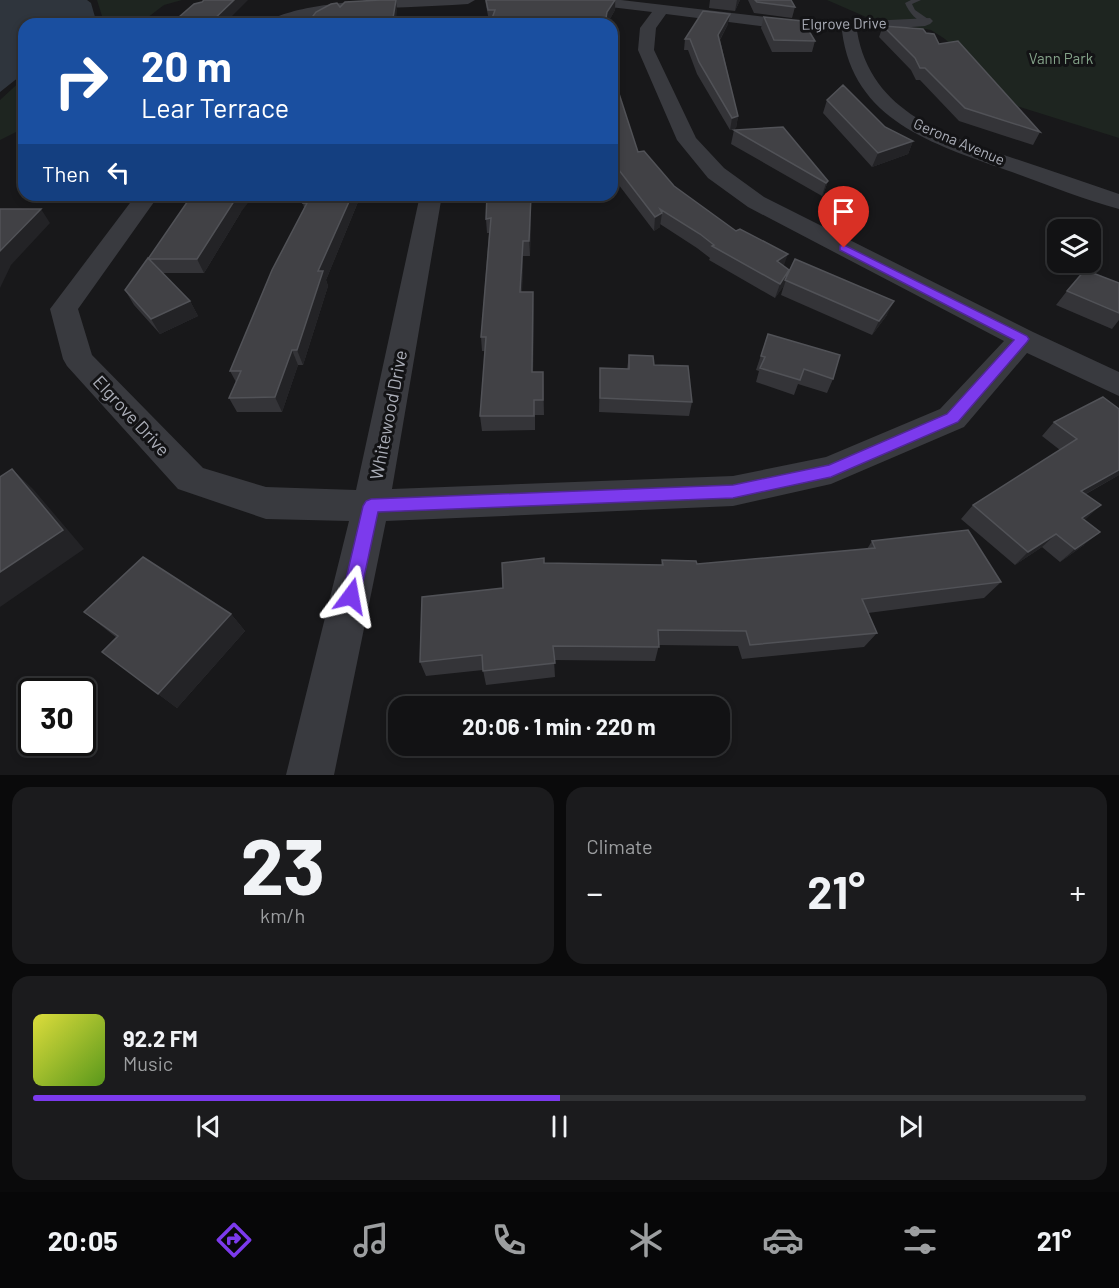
<!DOCTYPE html>
<html lang="en">
<head>
<meta charset="utf-8">
<style>
	body { margin:0; font-family:Barlow,sans-serif; background:#1b1b1d; color:#f1f3f6; height:100vh; display:flex; flex-direction:column; font-size:22px; white-space:nowrap }
	* { box-sizing:border-box; margin:0 }
	p { font-size:20px; color:#9c9ea0 }
	.icon { flex:none; width:33px; height:33px; fill:none; stroke:currentColor; stroke-width:2; stroke-linecap:round; stroke-linejoin:round }
	.map { position:relative; height:775px; overflow:hidden }
	.details { display:flex; flex-direction:column; gap:12px; padding:12px; background:#0a0a0b; flex:1 }
	.details>* { flex:none }
	.banner { position:absolute; left:18px; top:18px; width:600px; height:183px; border-radius:18px; box-shadow:0 3px 9px #0003,0 0 0 2px #313234; background:#1a4fa0; color:#fff; overflow:hidden }
	.tools { position:absolute; left:1047px; top:219px; display:grid; gap:12px }
	.tools a { display:grid; place-items:center; width:54px; height:54px; border-radius:12px; background:#121214; box-shadow:0 3px 9px #0003,0 0 0 2px #313234; font-size:30px }
	.speed { position:absolute; left:18px; top:678px; display:flex; gap:12px; font-size:30px; font-weight:700; text-align:center }
	.speed>* { display:grid; place-content:center; width:78px; height:78px; border-radius:50%; background:#121214; box-shadow:0 3px 9px #0003,0 0 0 2px #313234; line-height:1 }
	.speed .limit { border:3px solid #111; border-radius:9px; background:#fff; color:#111 }
	.pin { position:absolute; display:grid; place-items:center; width:51px; height:51px; color:#fff; margin:-62px -26px; border-radius:50% 50% 50% 0; rotate:-45deg; box-shadow:0 0 6px #0007 }
	.pin .icon { rotate:45deg }
	.me { position:absolute; width:66px; margin:-33px; rotate:13deg; stroke-linejoin:round; filter:drop-shadow(0 0 4px #0008) }
	.turn { display:flex; align-items:center; gap:21px; height:126px; padding:0 24px; font-size:27px }
	.turn .icon { width:78px; height:78px; stroke-width:2.5 }
	.turn b { display:block; font-size:42px; line-height:51px }
	.then { display:flex; align-items:center; height:57px; padding:0 24px; background:#0003; gap:12px; font-size:22px }
	.big { font-size:45px; font-weight:700; line-height:1.1 }
	.details .card { flex:1; display:flex; flex-direction:column; justify-content:center; gap:9px; min-width:0; padding:0 21px; border-radius:18px; background:#1b1b1d }
	.details .dial { align-items:center; gap:0 }
	.dial b { font-size:78px; line-height:1 }
	.song { display:flex; align-items:center; gap:18px }
	.cover { width:72px; height:72px; border-radius:9px; background:linear-gradient(135deg,hsl(60 70% 55%),hsl(90 70% 35%)) }
	.played { height:6px; border-radius:3px; background:linear-gradient(90deg,#7c3aed 50%,#313234 50%) }
	.keys { display:flex; justify-content:space-around; direction:ltr }
	.heat { display:flex; justify-content:space-between; align-items:center; font-size:33px; direction:ltr }
	.details .tiles { flex:1; display:grid; gap:12px; grid-template-columns:1fr 1fr }
	.card:last-child { grid-column:span 2 }
	.trip { position:absolute; left:388px; top:696px; width:342px; height:60px; border-radius:18px; background:#121214; box-shadow:0 3px 9px #0003,0 0 0 2px #313234; font-weight:700; line-height:60px; text-align:center }
	.menu { display:flex; height:96px; justify-content:space-around; align-items:center; background:#070708; color:#9c9ea0 }
	.menu .icon { width:42px; height:42px }
	.menu .current { color:#7c3aed }
	.menu b { font-size:27px; color:#f1f3f6 }
	.map>svg:first-child { display:block }
	.green { fill:#1e2520 }
	.water { fill:#2f353d }
	.lines { fill:none; stroke-linecap:round; stroke-linejoin:round }
	.lane { fill:#393a3f; fill-rule:evenodd }
	.street { fill:#393a3f; fill-rule:evenodd }
	.wall { fill:#343438 }
	.shaded-wall { fill:#232326 }
	.building { fill:#414145; stroke:#515257; stroke-width:1.5 }
	.route { fill:#7c3aed; stroke:#51269a; stroke-width:1.5 }
	.labels { text-anchor:middle; stroke-width:6; stroke-linejoin:round; paint-order:stroke }
	.far-street-label { font-size:15px; fill:#abaeb8; stroke:#131315 }
	.far-park-label { font-size:15px; fill:#84a289; stroke:#131315 }
	.street-label { font-size:18px; fill:#abaeb8; stroke:#131315 }
</style>
</head>
<body>
<div class="map">
<svg width="1119" height="775" viewBox="0 0 1119 775">
	<rect width="100%" height="100%" fill="#18181a"/>
	<path class="green" d="M97,0H182L164,5L139,24H96L102,16Z
		M827,0H1119V138L1014,105L945,39L931,30L873,20Z
		M24,78V128L0,140V100Z"/>
	<path class="water" d="M0,0H87L91,3L95,17L89,24H24V73L0,92Z"/>
	<g class="lines">
		<path class="lane" d="M911,0H921L912,4L915,10L928,19V23C917,23 909,12 905,3Z"/>
		<path class="street" d="M379,0H475L468,4C427,7 385,7 343,11C317,14 293,24 266,24C282,7 355,1 379,0Z
			M578,0H621L792,20L849,22L930,18L933,21L930,24L925,26L857,31C871,115 949,136 1019,160C1053,171 1086,183 1119,194V209C1081,199 1044,183 1006,170C934,144 853,121 842,31L792,30L666,14L656,28L654,50L696,138L724,168L764,197L1033,332L1119,372V396L1027,353L964,427L831,484L733,506L386,521L334,775H286L349,521L266,519L178,489L67,366L63,359L50,309L136,195H159L78,309L92,355L203,468L266,487L356,490L420,195H442L392,489L733,476L826,457L940,409L1004,341L748,207L708,178L677,140L638,50L640,28L652,12L585,4Z"/>
	</g>
	<path class="wall" d="M485,0H616L615,10L607,24H490L491,21H489Z
		M710,0H740L735,11L709,8Z
		M748,0H791L795,7L792,18L754,13Z
		M764,17L815,41L812,52H772L761,28Z
		M728,24L720,40L738,116L736,128L730,130L697,74L688,50H684L685,39Z
		M883,26L926,33L1040,132L1033,145L959,121L920,80H916L911,70L879,37Z
		M612,72L638,152L674,186L784,266L787,277L887,315L872,335L781,295L784,285L775,298L709,260L710,258L697,248L660,224V227L654,231L612,176Z
		M827,100L885,127L913,141L908,154L872,167L823,113Z
		M734,130L828,181L823,195L822,196L731,144Z
		M301,195H356L358,202L326,280L328,286L303,365H298L282,412H237L229,398L236,382L230,371L304,208L303,203L305,199H302Z
		M487,195L531,196V210L530,256H523L522,292L534,307L533,372H543L544,415H535V430L482,431L480,416L485,351H482L481,337L489,233H487L486,219Z
		M241,212L204,273H162L190,301L198,316L160,334L134,305L125,290L148,259Z
		M1119,283V320L1112,329L1056,305L1067,291Z
		M768,334L833,379L827,393L798,384L794,395L756,382L759,371L756,370Z
		M629,355L654,365L692,402L689,416L599,412L600,368L627,369Z
		M1119,409V475L1086,494L1084,545L1060,562L1042,547L1015,565L961,519L973,505L1060,450L1042,436L1054,422Z
		M872,541L1001,582L984,598L868,613L877,633L864,647L742,659L738,646L659,645L655,661L554,660L555,677L486,685L483,670L426,676L420,662L503,588L544,563L661,565L662,560L697,564L867,549Z
		M84,612L231,614L245,631L177,708L102,652L117,638Z"/>
	<path class="shaded-wall" d="M234,0H248L224,24H209Z
		M396,0L397,10L396,24H392Z
		M615,0V10L607,24H605L607,12Z
		M737,0H740L735,11Z
		M730,14L728,24L717,45L718,35Z
		M738,116L736,128L730,130L732,118Z
		M913,141L908,154L872,167L878,153Z
		M828,181L823,195L822,196L826,183Z
		M238,195H254L241,212L204,273L197,259Z
		M348,195H356L358,202L326,280L328,286L303,365L297,350L318,271Z
		M531,196V210L530,256L529,241Z
		M41,209L50,223L11,265L0,288V251Z
		M662,213L660,227L654,231L655,217Z
		M523,241V256L521,307L520,292Z
		M788,254L783,268L777,261Z
		M789,270L784,286L775,298L780,284Z
		M533,292L534,307L533,387L532,372Z
		M190,301L198,316L160,334L151,319Z
		M894,301L887,315L872,335L879,321Z
		M292,350L298,365L282,412L275,397Z
		M12,469L33,489L84,549L0,607V572Z
		M1119,470V475L1067,504L1081,491Z
		M1101,505L1086,519L1068,532L1082,518Z
		M1100,532L1084,545L1060,562L1075,549Z
		M1056,534L1042,547L1015,565L1028,552Z
		M231,614L245,631L177,708L158,694Z"/>
	<path class="building" d="M204,0H234L209,24H171L194,4L202,2Z
		M380,0H396L392,24H307L316,12L331,4L337,3L340,7L345,2Z
		M486,0H615L607,12L605,24H490L495,10H488Z
		M755,0H791L795,7L757,2Z
		M703,11L730,14L718,35L738,116L732,118L699,62L690,39H685Z
		M764,17L803,21L815,41L774,40Z
		M883,26L923,29L926,33L934,34L939,44L958,41L1040,132L965,108L925,68H920L915,58Z
		M612,72L638,152L644,151L674,186L736,231L740,229L788,254L777,261L789,270L780,284L712,246L714,245L700,234L660,209L662,213L655,217L612,161Z
		M843,85L885,127L913,141L878,153L827,100Z
		M783,127L828,181L826,183L734,130Z
		M192,195H238L197,259H148Z
		M307,195H352L318,271H323L297,350H292L275,397L229,398L241,371H230L272,270L307,203H303Z
		M487,195L531,196L529,241H523L520,292H533L532,372H543V400H534V416H480L486,337H481L491,218L486,219Z
		M0,209H41L0,251Z
		M148,258L190,301L151,319L125,290Z
		M795,259L894,301L879,321L785,280Z
		M1085,270L1119,283V313L1067,291Z
		M768,334L840,355L833,379L804,369L800,380L760,368L765,357L761,356Z
		M629,355L653,356L654,365L688,366L692,402L600,398V368L629,369Z
		M1103,397L1119,409V470L1081,491L1101,505L1082,518L1100,532L1075,549L1056,534L1028,552L973,505L1077,439L1054,422Z
		M12,469L63,530L0,572V477Z
		M968,530L1001,582L862,599L877,633L750,645L746,631L658,630L659,647L553,646L555,663L483,671L482,655L420,662L422,597L503,588L502,563L544,558V563L663,565L662,560L696,561L697,564L875,548L872,541Z
		M143,557L231,614L158,694L102,652L118,636L84,612Z"/>
	<path class="route" d="M844,245L1027,336L1029,339L1027,342L958,422L831,477L733,498L378,512L360,596L357,601L351,604L345,601L342,596L363,506L366,501L371,499L733,485L829,465L947,414L1014,340L840,250V246Z"/>
	<g class="labels">
		<g class="far-street-label">
			<text transform="translate(844 24) rotate(-1)" y="5">Elgrove Drive</text>
			<text transform="translate(959 142) rotate(23)" y="5">Gerona Avenue</text>
		</g>
		<g class="far-park-label">
			<text x="1061" y="64">Vann Park</text>
		</g>
		<g class="street-label">
			<text transform="translate(389 415) rotate(-79)" y="6">Whitewood Drive</text>
			<text transform="translate(131 416) rotate(47)" y="6">Elgrove Drive</text>
		</g>
	</g>
</svg>
<div class="tools">
<a><svg class="icon" aria-label="layers" viewBox="0 0 24 24"><path d="M12 4l9 5-9 5-9-5zM3 14l9 5 9-5"/></svg></a>
</div>
<div class="speed"><div class="limit">30</div></div>
<div class="pin" style="left:844px;top:248px;background:#d93025"><svg class="icon" aria-label="arrive" viewBox="0 0 24 24"><path d="M6 21V4h12l-3 4 3 4H6"/></svg></div>
<svg class="me" style="left:351px;top:596px" viewBox="-20 -20 40 40"><path d="M0-17L14 15 0 8-14 15z" fill="#7c3aed" stroke="#fff" stroke-width="4"/></svg>
<div class="trip">20:06 · 1 min · 220 m</div>
<div class="banner">
<div class="turn"><svg class="icon" aria-label="right" viewBox="0 0 24 24"><path d="M7 20v-9h11M14 6l5 5-5 5"/></svg><div><b>20 m</b>Lear Terrace</div></div>
<div class="then">Then<svg class="icon" aria-label="left" viewBox="0 0 24 24"><path d="M17 20v-9H6M10 6l-5 5 5 5"/></svg></div>
</div>
</div>
<section class="details">
<div class="tiles">
<div class="card dial"><b>23</b><p>km/h</p></div>
<div class="card"><p>Climate</p>
<div class="heat"><a>−</a><b class="big">21°</b><a>+</a></div>
</div>
<div class="card">
<div class="song"><i class="cover"></i><div><b>92.2 FM</b><p>Music</p></div></div>
<div class="played"></div>
<div class="keys"><svg class="icon" aria-label="previous" viewBox="0 0 24 24"><path d="M18 5L8 12l10 7zM5 5v14"/></svg><svg class="icon" aria-label="pause" viewBox="0 0 24 24"><path d="M8 5v14M16 5v14"/></svg><svg class="icon" aria-label="next" viewBox="0 0 24 24"><path d="M6 5l10 7-10 7zM19 5v14"/></svg></div>
</div>
</div>
</section>
<nav class="menu">
<b>20:05</b>
<svg class="icon current" aria-label="directions" viewBox="0 0 24 24"><path d="M12 3l9 9-9 9-9-9zM9 14v-3h6M13 9l2 2-2 2"/></svg>
<svg class="icon" aria-label="music" viewBox="0 0 24 24"><path d="M9 18V5l10-2v13"/><circle cx="6" cy="18" r="3"/><circle cx="16" cy="16" r="3"/></svg>
<svg class="icon" aria-label="phone" viewBox="0 0 24 24"><path d="M5 4h4l2 5-3 2q2 4 5 5l2-3 5 2v4C11 20 4 13 5 4z"/></svg>
<svg class="icon" aria-label="climate" viewBox="0 0 24 24"><path d="M12 3v18M4 7l16 10M4 17L20 7"/></svg>
<svg class="icon" aria-label="car" viewBox="0 0 24 24"><path d="M5 17H2v-5l4-1 3-4h7l3 4 3 1v5h-3M9 17h6M6 11h13"/><circle cx="7" cy="17" r="2"/><circle cx="17" cy="17" r="2"/></svg>
<svg class="icon" aria-label="filters" viewBox="0 0 24 24"><path d="M4 7h16M4 17h16"/><circle cx="9" cy="7" r="2"/><circle cx="15" cy="17" r="2"/></svg>
<b>21°</b>
</nav>
</body>
</html>
